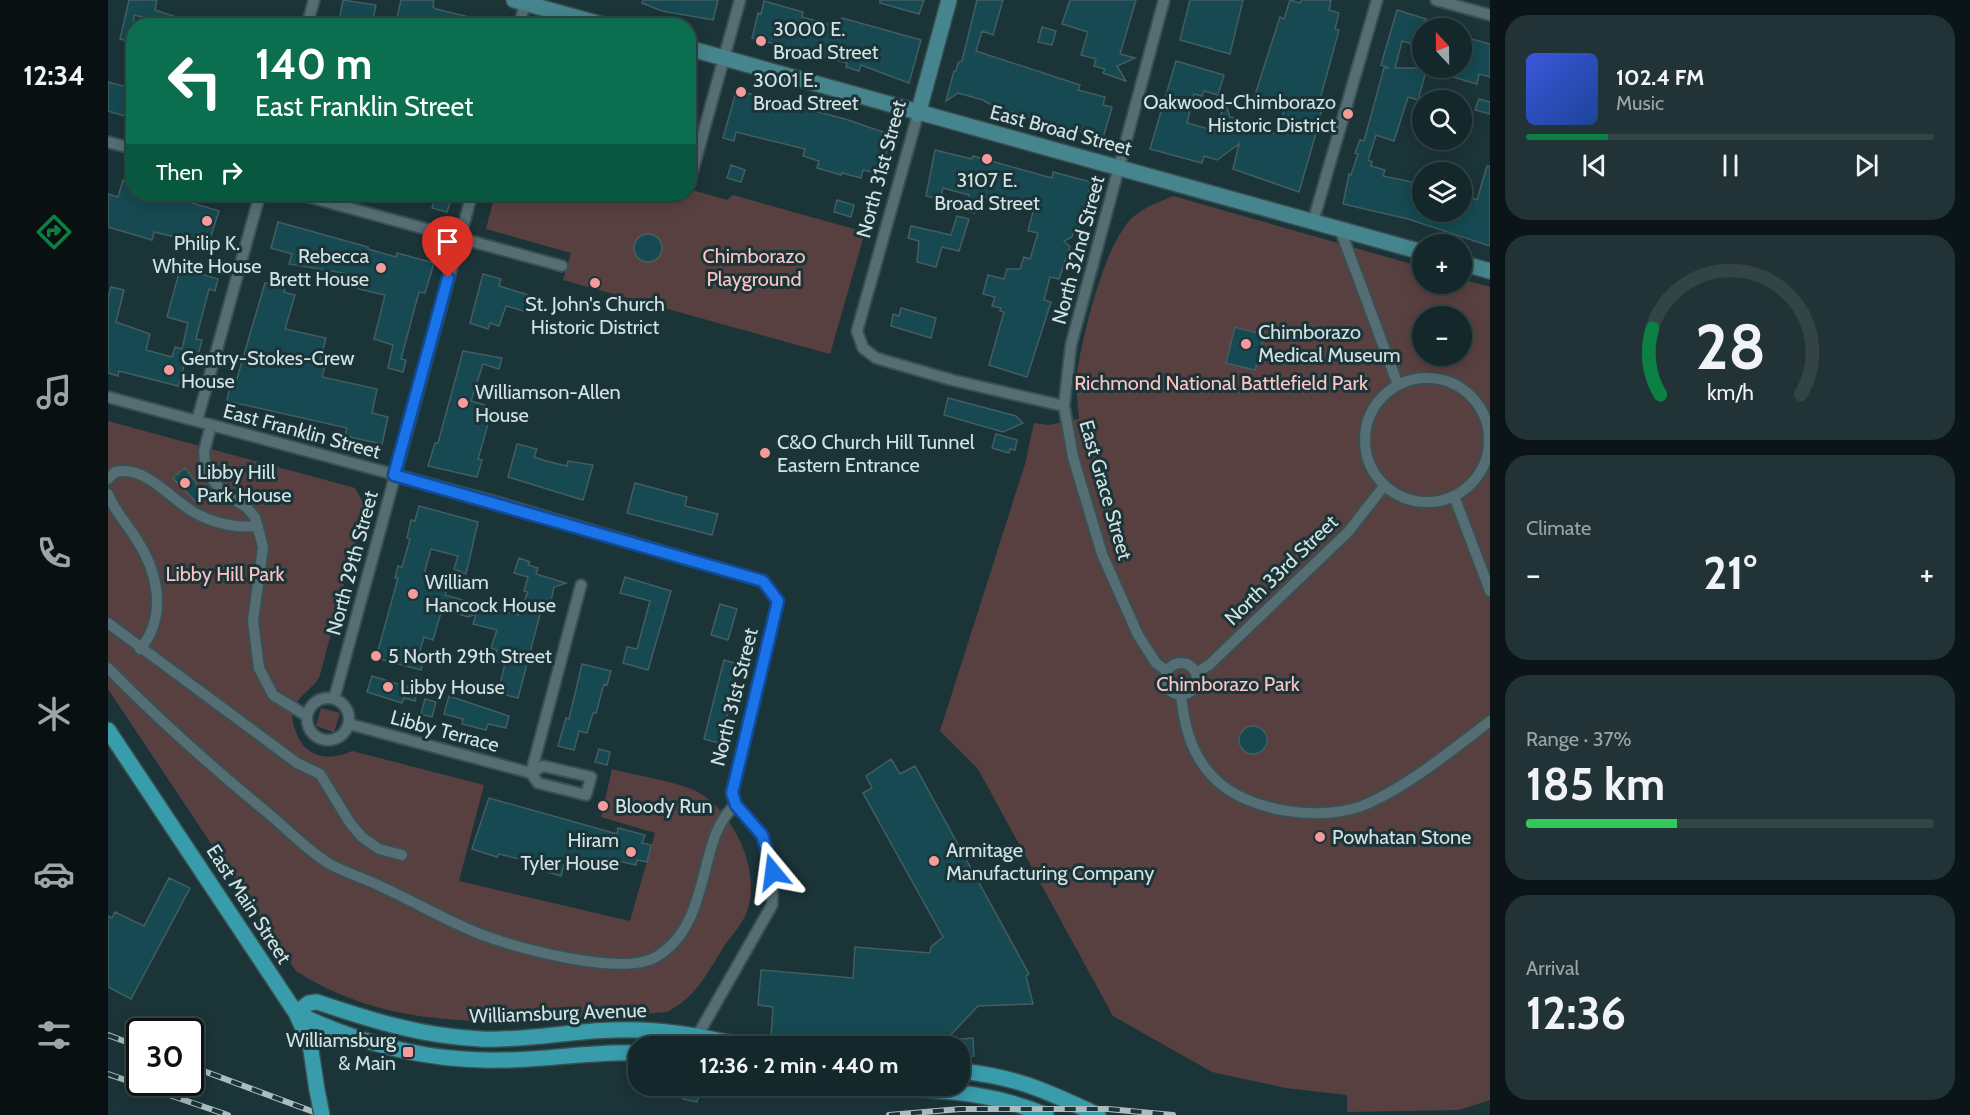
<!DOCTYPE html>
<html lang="en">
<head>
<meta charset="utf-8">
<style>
	body { margin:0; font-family:Cabin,sans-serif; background:#213336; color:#f1f3f6; height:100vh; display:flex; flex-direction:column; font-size:22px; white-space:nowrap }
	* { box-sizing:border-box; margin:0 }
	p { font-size:20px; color:#9da5a8 }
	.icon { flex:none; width:33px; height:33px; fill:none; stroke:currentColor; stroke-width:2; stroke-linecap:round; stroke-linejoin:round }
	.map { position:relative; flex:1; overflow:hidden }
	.panel { display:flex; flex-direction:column; gap:15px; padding:15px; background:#0b1517; width:480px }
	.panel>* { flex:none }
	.top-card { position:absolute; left:18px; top:18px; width:570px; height:183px; border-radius:24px; box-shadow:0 3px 15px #0003,0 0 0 2px #334447; background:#0b6e4f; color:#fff; overflow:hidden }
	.needle { width:39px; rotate:338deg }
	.fabs { position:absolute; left:1304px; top:18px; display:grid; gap:12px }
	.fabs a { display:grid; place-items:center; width:60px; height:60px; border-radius:50%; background:#14272a; box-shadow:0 3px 15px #0003,0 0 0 2px #334447; font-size:30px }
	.speed { position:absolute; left:18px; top:1018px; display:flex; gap:12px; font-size:30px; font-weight:700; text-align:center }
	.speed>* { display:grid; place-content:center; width:78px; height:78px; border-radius:50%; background:#14272a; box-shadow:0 3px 15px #0003,0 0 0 2px #334447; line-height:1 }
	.speed .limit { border:3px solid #111; border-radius:9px; background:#fff; color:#111 }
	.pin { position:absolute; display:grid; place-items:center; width:51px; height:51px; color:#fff; margin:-62px -26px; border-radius:50% 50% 50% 0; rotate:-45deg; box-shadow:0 0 6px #0007 }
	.pin .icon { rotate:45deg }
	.me { position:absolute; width:66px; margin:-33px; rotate:344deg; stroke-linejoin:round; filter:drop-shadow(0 0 4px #0008) }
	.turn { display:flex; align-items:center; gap:21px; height:126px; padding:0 30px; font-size:27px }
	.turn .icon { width:78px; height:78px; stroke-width:2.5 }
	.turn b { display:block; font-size:42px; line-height:51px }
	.then { display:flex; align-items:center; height:57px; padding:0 30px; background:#0003; gap:12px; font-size:22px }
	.big { font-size:45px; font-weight:700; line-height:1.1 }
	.panel .widget { flex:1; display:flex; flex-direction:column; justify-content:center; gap:9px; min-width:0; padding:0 21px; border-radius:24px; background:#213336 }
	.panel .dial { align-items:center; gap:0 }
	.dial svg { height:156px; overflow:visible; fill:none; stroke:#334447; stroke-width:7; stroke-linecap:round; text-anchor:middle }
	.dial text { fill:#f1f3f6; stroke:none }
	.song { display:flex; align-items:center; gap:18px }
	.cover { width:72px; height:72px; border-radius:9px; background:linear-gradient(135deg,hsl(230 70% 55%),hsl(220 70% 35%)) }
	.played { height:6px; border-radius:3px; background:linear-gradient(90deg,#0b8043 20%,#334447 20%) }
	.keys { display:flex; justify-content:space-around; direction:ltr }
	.heat { display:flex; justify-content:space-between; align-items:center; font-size:33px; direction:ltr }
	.charge { height:9px; border-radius:4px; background:linear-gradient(90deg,#34c759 37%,#334447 0) }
	.trip { position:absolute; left:520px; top:1036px; width:342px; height:60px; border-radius:24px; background:#14272a; box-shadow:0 3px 15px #0003,0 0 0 2px #334447; font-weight:700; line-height:60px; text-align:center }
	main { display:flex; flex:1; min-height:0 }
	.tabs { display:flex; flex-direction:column; width:108px; justify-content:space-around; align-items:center; background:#081011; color:#9da5a8 }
	.tabs .icon { width:42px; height:42px }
	.tabs .active { color:#0b8043 }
	.tabs b { font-size:27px; color:#f1f3f6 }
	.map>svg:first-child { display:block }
	.green { fill:#594040; fill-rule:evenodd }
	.building { fill:#164951; stroke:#435d61; stroke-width:1.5 }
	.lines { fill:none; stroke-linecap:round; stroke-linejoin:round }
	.street-casing { stroke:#394f52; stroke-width:14 }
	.secondary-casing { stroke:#394f52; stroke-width:18 }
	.primary-casing { stroke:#394f52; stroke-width:18 }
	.street { stroke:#546e73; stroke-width:10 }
	.secondary { stroke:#46858e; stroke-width:15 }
	.primary { stroke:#389caa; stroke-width:15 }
	.rail-casing { stroke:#abbcbf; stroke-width:6 }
	.rail { stroke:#1b3438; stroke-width:4; stroke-dasharray:11; stroke-linecap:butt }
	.primary-bridge-casing { stroke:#394f52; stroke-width:18; stroke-linecap:butt }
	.primary-bridge { stroke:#389caa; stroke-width:15 }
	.route-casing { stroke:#114b97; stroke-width:15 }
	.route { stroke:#1a73e8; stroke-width:10 }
	.poi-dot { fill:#f59b9c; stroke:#1b3438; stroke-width:2 }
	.labels { text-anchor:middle; stroke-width:6; stroke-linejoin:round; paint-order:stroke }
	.poi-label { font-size:20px; fill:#d3e2e4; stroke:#1b3438; text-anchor:start }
	.street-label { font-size:20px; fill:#d3e2e4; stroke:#1b3438 }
	.park-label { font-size:20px; fill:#fec4c4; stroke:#1b3438 }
</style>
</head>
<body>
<main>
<nav class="tabs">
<b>12:34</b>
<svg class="icon active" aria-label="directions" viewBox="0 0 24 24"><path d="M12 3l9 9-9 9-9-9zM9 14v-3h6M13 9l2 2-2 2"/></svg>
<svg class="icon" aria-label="music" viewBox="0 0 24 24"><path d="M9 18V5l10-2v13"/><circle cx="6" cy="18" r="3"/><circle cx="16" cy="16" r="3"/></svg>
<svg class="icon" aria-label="phone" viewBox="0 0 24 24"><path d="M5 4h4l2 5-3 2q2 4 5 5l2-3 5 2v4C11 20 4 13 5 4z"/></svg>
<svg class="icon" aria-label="climate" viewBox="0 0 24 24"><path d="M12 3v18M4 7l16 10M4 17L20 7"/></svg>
<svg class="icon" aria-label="car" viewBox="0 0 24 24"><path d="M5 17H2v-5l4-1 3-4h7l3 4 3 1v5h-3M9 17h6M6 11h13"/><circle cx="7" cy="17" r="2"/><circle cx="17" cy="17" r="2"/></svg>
<svg class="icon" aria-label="filters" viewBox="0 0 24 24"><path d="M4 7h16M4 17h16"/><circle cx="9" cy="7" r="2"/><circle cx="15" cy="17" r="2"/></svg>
</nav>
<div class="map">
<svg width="1382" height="1115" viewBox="0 0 1382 1115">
	<rect width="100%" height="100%" fill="#1b3438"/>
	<path class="green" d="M581,189L619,200L625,195L757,232L722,354L455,280L463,253L378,229L387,194H580Z
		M1065,196L1314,267V284H1353V279L1382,287V1100L1351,1110L1239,1112V1095L1178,1088L1104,1072L1005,1016L870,769L832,731L917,464L926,423L940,425L971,419C970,404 967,388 969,373C975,333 994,257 1018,225C1028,210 1049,203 1065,196ZM1314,316H1353V356H1314Z
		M0,421L247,488L257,506L212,675C206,690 189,694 185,712C183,720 186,727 189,735C199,759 223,761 244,751L376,785L351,881L522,921L547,833L493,817L504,769C526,775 570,782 588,791C626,811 655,873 638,914C633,926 622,937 615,948C598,975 588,997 559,1012C436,1020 297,1042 188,971L0,689Z
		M213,708L232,713L226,732L208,726Z"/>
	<path class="building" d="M21,0H49L47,10L68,17L65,25L26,15V43L12,39Z
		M235,0L268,5L264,26H230Z
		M293,0H326L325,7L328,9L378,21L377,26H287Z
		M535,0H610L605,20L554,11L534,3Z
		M772,0H816L811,14L772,3Z
		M869,0H895L885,35L874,31L868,51L972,85L970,90L997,97L995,105L1004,107L995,138L887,107L875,100L850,93L838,101L846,71H848L850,63L854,61Z
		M962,0H1028L1012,54L1027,58L1009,66L1018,81L995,73L997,69L986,66L988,59L973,55L980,32L954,24Z
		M1082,0H1135L1122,54L1072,40Z
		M1182,0L1192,3L1193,0H1223L1221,10L1231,13L1227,29L1231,30L1211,103L1215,104L1208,133L1191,192L1125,169L1131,144L1109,160L1096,156L1094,163L1042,149L1068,61L1116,75L1110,95L1096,91L1094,96L1086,94L1079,123L1108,131L1117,102L1122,117L1128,118L1127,122L1169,134L1176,110L1145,101L1172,17L1176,19Z
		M656,1L695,12L694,17L723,25L732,27L734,18L813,40L801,83L753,65L751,71L738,67L739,63L644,38L650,13L653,14Z
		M1289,10L1318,19L1314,28V47L1294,41L1287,68H1319L1310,100L1300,97L1286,141L1268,135L1260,160L1264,162L1263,166L1277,170L1275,176L1314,184V212H1354L1361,197L1369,200L1379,166H1382V246L1300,219L1235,204L1241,174L1243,175L1250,154L1247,153L1252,140L1256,141L1276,68H1281L1273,65Z
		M934,27L948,31L944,45L930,42Z
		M1353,36L1382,44V77L1371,74L1369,84L1321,70V68H1353Z
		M0,82L26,89V119L0,111Z
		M631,91L737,119L784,135L775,164L772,163L769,173L755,170L753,178L734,173L733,175L709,168L711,161L695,156L697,149L628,132L626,141L615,138L628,92Z
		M1371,99L1382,102V114L1367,110Z
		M827,150L864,159L865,156L944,178L945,172L983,182L971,229L966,228L964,237L956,241L962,247L951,279L942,277L936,300L943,302L919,377L881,365L896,312L892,311L893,308L884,306L887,297L875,294L880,275L896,279L899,269H912L916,257L922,259L930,233L920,231L926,208L871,196L866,213L856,211L861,195L835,188L832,199L818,196Z
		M623,165L637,170L633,182L619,178Z
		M15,180L26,184V194H53L70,198V196L85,200L84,203L111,211L103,236L90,233L88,242L46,232L44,240L0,227V194L10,197Z
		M328,194H345L339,212L324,208Z
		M729,200L746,205L743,217L726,212Z
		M849,216L861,219L851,251L834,247L828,267L809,262L811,241L800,238L803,226L843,235Z
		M170,222L260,247V249L288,257L289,253L326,263L317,293L311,292L293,359L298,360L295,372L280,368L285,345L266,339L277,295L233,285L236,273L181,264L184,254L163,248Z
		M526 248a14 14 0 1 1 28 0a14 14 0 1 1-28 0Z
		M74,262L85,266L83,271L110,279L107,291L101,289L95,312L88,339L94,340L90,355L80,352L70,386L11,371L10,376L0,373V298L3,287L16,290L8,322L42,334L38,350L64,357L67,347L74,349L80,323L59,317Z
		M375,274L393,279L391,286L424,296L419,312L398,306L391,326L382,323L380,329L362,323Z
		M157,283L177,288L176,292L187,295L177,329L218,338L211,365L217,366L214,377L269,389L264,413L280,417L274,444L237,436L239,428L119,401L123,380L128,382Z
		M793,308L828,318L823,338L783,326L785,314L791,316Z
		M1127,327L1156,335L1147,370L1118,363Z
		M355,351L394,358L391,369L375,364L363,401L377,405L373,417L381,421L370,459L374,460L369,477L320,466L327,443H330Z
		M840,398L908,416L915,423L895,432L836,415Z
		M888,434L909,440L907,450L902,449L901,453L884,448Z
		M409,444L429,449L426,457L438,461L459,466L460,461L485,465L475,500L400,477Z
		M77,468L88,482L89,503L65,478Z
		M527,483L579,497L577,506L610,514L604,535L519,513Z
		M311,506L370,522L358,574L346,569L350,556L323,549L316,574L342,581L337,595L365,603L366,600L388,606L383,608L410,615L420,592L416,591L420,577L406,573L411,558L422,562L420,565L430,568L428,574L458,583L446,587L442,606L435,603L410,698L390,693L397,664L385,661L389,650L383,648L389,630L365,624L368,614L360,617L334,609L325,640L316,637L310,658L316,659L313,670L268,658L290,578H287L290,566L294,567L302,539L299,538L303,520L307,521Z
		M517,577L563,591L540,670L515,663L519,647L529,649L542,601L512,593Z
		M612,604L629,609L620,640L603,635Z
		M616,660L634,665L611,743L596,739Z
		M474,664L503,671L499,685L496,684L488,713H485L479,733L471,731L466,750L450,746L458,718L461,719Z
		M264,676L310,690L307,701L296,698L294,703L259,692Z
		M341,696L401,716L398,728L380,724L378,730L354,724L355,719L336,714Z
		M317,699L328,702L324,717L313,714Z
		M1131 740a14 14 0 1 1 28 0a14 14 0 1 1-28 0Z
		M491,749L502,752L499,765L487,762Z
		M783,759L792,774L807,766L921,974L918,976L925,1004L870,1006L831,1047H748L679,1041V1038L663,1036L665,1007L650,1005L653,970L745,978L747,947L822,953L823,947L835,937L755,793L764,788L758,776Z
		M381,798L509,834L510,828L537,835L534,843L543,845L539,862L529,860L528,865L497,858L495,868L477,863L476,870L456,865L453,876L439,872L441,866L391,854L389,857L364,849Z
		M61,878L82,888L23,999L0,987V916L4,918L7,912L36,926Z
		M865,1038L866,1056L852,1057V1039Z
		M578,1086H593L589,1102L575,1099Z"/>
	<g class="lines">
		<defs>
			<path id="street" d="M1056,0L963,345L956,406L965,457L994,554L1030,635L1048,663L1059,671
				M1328,0L1382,15
				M199,26L206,0
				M411,26L418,0
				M810,114L749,331L755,348L768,358L844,380L956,406
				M0,142L26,149
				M581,184L632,0
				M190,194L454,266
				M1205,222L1269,0
				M1232,229L1290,385
				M1257 440a62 62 0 1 1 124 0a62 62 0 1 1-124 0Z
				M0,397L388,502L655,581L670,601L624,793L628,805L654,835L665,872L664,905L583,1047
				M89,421L152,194
				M103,425L96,452L97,464L101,475L115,493L137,506L147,517L155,547L145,621L151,668L165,695L199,716
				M0,479L7,472C38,465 62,499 87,513C107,524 128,528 150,526
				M0,494C6,510 18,523 27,537C50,571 60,616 32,649
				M1346,496L1382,591
				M0,623L189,763L212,774L242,823L254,837L271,849L294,855
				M1057 679a16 16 0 1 1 32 0a16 16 0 1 1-32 0Z
				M0,668C51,720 105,768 161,814C180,830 199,850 220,863C237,873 257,878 274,887C307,902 339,921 372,934C409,948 514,977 548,957C606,923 588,835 628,805
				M1088,673L1101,665L1240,532L1276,486
				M1073,695C1076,725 1083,755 1106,778C1140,813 1218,823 1261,803C1304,783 1344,750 1382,721
				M199 719a21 21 0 1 1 42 0a21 21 0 1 1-42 0Z
				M226,699L364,194
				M241,724L423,773L430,783L478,795L483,777L435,766L423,773
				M423,773L473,585"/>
			<path id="secondary" d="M406,0L499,26
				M580,48L1314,252
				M810,114L841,0
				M1353,263L1382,271"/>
			<path id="primary" d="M0,730L188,1013L202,1044L209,1090
				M188,1013L201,1003L209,1002C266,1021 313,1036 373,1039C417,1041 461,1031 505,1030C551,1028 595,1036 640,1047
				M188,1013C252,1044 323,1062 395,1060C440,1060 485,1051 531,1053
				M852,1071C910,1077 938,1091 990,1115
				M765,1086C829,1091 878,1090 938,1115"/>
		</defs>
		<use href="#street" class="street-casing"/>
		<use href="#secondary" class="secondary-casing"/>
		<use href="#primary" class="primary-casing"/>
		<use href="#street" class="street"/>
		<use href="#secondary" class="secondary"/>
		<use href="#primary" class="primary"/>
		<defs>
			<path id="rail" d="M0,1035L32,1047
				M82,1066L214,1115
				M0,1074L120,1115
				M781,1115L852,1109H1000L1065,1115"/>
		</defs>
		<use href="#rail" class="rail-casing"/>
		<use href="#rail" class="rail"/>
		<defs>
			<path id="primary-bridge" d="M209,1090L214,1115"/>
		</defs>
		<use href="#primary-bridge" class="primary-bridge-casing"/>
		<use href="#primary-bridge" class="primary-bridge"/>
	</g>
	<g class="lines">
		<defs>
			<path id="route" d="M340,278L286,475L655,581L670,601L624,793L628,805L654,835L665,872"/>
		</defs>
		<use href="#route" class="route-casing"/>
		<use href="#route" class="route"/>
	</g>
	<g class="poi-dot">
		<circle cx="653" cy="41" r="6"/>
		<circle cx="633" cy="92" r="6"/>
		<circle cx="1240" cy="114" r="6"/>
		<circle cx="879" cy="159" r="6"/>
		<circle cx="99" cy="221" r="6"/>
		<circle cx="273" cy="268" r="6"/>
		<circle cx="487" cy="283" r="6"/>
		<circle cx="1138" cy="344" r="6"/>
		<circle cx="61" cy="370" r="6"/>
		<circle cx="355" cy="403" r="6"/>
		<circle cx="657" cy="453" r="6"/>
		<circle cx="77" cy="483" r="6"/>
		<circle cx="305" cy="594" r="6"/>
		<circle cx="268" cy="656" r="6"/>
		<circle cx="280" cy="687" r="6"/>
		<circle cx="495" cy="806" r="6"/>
		<circle cx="1212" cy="837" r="6"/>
		<circle cx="523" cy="852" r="6"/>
		<circle cx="826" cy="861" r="6"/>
		<rect x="294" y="1046" width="12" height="12" rx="3"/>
	</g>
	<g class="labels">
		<g class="poi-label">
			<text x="665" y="36">3000 E.<tspan x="665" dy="23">Broad Street</tspan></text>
			<text x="645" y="87">3001 E.<tspan x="645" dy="23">Broad Street</tspan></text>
			<text x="1228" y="109" text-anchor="end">Oakwood-Chimborazo<tspan x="1228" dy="23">Historic District</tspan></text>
			<text x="879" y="187" text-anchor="middle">3107 E.<tspan x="879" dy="23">Broad Street</tspan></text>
			<text x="99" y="250" text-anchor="middle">Philip K.<tspan x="99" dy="23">White House</tspan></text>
			<text x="261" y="263" text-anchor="end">Rebecca<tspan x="261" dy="23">Brett House</tspan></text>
			<text x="487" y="311" text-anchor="middle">St. John's Church<tspan x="487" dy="23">Historic District</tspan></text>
			<text x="1150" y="339">Chimborazo<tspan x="1150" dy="23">Medical Museum</tspan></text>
			<text x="73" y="365">Gentry-Stokes-Crew<tspan x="73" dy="23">House</tspan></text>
			<text x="367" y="399">Williamson-Allen<tspan x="367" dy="23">House</tspan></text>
			<text x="669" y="449">C&amp;O Church Hill Tunnel<tspan x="669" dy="23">Eastern Entrance</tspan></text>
			<text x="89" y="479">Libby Hill<tspan x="89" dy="23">Park House</tspan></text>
			<text x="317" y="589">William<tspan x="317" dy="23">Hancock House</tspan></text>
			<text x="280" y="663">5 North 29th Street</text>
			<text x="292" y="694">Libby House</text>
			<text x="507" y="813">Bloody Run</text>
			<text x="1224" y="844">Powhatan Stone</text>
			<text x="511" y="847" text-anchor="end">Hiram<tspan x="511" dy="23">Tyler House</tspan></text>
			<text x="838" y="857">Armitage<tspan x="838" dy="23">Manufacturing Company</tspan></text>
			<text x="288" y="1047" text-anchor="end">Williamsburg<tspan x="288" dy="23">&amp; Main</tspan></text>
		</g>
		<g class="street-label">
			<text transform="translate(953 130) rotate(15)" y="7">East Broad Street</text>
			<text transform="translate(773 169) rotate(-75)" y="7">North 31st Street</text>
			<text transform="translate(970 250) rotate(-75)" y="7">North 32nd Street</text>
			<text transform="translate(194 431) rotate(15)" y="7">East Franklin Street</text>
			<text transform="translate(998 490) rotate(74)" y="7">East Grace Street</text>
			<text transform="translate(244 563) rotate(-75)" y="7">North 29th Street</text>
			<text transform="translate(1173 570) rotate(-44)" y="7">North 33rd Street</text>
			<text transform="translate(626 697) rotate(-76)" y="7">North 31st Street</text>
			<text transform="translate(337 731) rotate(15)" y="7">Libby Terrace</text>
			<text transform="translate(141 904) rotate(57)" y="7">East Main Street</text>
			<text transform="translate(450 1013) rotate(-2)" y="7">Williamsburg Avenue</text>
		</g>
		<g class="park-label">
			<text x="646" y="263">Chimborazo<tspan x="646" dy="23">Playground</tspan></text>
			<text x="1113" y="390">Richmond National Battlefield Park</text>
			<text x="117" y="581">Libby Hill Park</text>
			<text x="1120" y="691">Chimborazo Park</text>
		</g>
	</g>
</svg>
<div class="fabs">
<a><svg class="needle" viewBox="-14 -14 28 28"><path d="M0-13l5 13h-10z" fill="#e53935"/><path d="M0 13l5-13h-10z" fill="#9da5a8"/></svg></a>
<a><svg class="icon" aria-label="search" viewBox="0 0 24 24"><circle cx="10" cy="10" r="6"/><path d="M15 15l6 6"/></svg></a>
<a><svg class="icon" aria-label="layers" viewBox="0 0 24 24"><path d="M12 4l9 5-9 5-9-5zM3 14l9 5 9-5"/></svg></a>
<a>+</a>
<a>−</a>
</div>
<div class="speed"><div class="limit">30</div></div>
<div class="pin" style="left:340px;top:278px;background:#d93025"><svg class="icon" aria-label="arrive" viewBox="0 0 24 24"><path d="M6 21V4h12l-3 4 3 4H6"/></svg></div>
<svg class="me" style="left:665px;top:872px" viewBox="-20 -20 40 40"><path d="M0-17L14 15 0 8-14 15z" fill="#1a73e8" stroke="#fff" stroke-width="4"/></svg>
<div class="trip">12:36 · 2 min · 440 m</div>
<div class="top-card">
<div class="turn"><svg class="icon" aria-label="left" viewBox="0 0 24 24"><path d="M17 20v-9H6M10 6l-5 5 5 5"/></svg><div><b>140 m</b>East Franklin Street</div></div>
<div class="then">Then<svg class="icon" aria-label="right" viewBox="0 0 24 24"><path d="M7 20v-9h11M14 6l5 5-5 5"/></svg></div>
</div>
</div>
<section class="panel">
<div class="widget">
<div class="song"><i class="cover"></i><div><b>102.4 FM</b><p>Music</p></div></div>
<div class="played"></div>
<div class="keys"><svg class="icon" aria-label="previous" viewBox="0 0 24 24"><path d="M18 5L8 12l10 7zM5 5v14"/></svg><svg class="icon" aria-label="pause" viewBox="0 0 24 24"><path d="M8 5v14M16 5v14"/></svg><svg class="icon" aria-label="next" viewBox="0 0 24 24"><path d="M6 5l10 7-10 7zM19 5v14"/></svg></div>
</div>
<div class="widget dial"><svg viewBox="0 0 100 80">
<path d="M14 69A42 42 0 1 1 86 69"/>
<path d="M14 69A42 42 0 0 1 10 35" stroke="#0b8043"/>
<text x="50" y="56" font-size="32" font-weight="700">28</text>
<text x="50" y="72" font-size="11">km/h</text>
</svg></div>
<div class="widget"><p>Climate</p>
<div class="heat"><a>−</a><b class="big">21°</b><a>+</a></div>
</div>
<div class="widget"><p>Range · 37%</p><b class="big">185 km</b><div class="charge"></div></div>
<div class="widget"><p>Arrival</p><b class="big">12:36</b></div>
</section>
</main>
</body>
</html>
